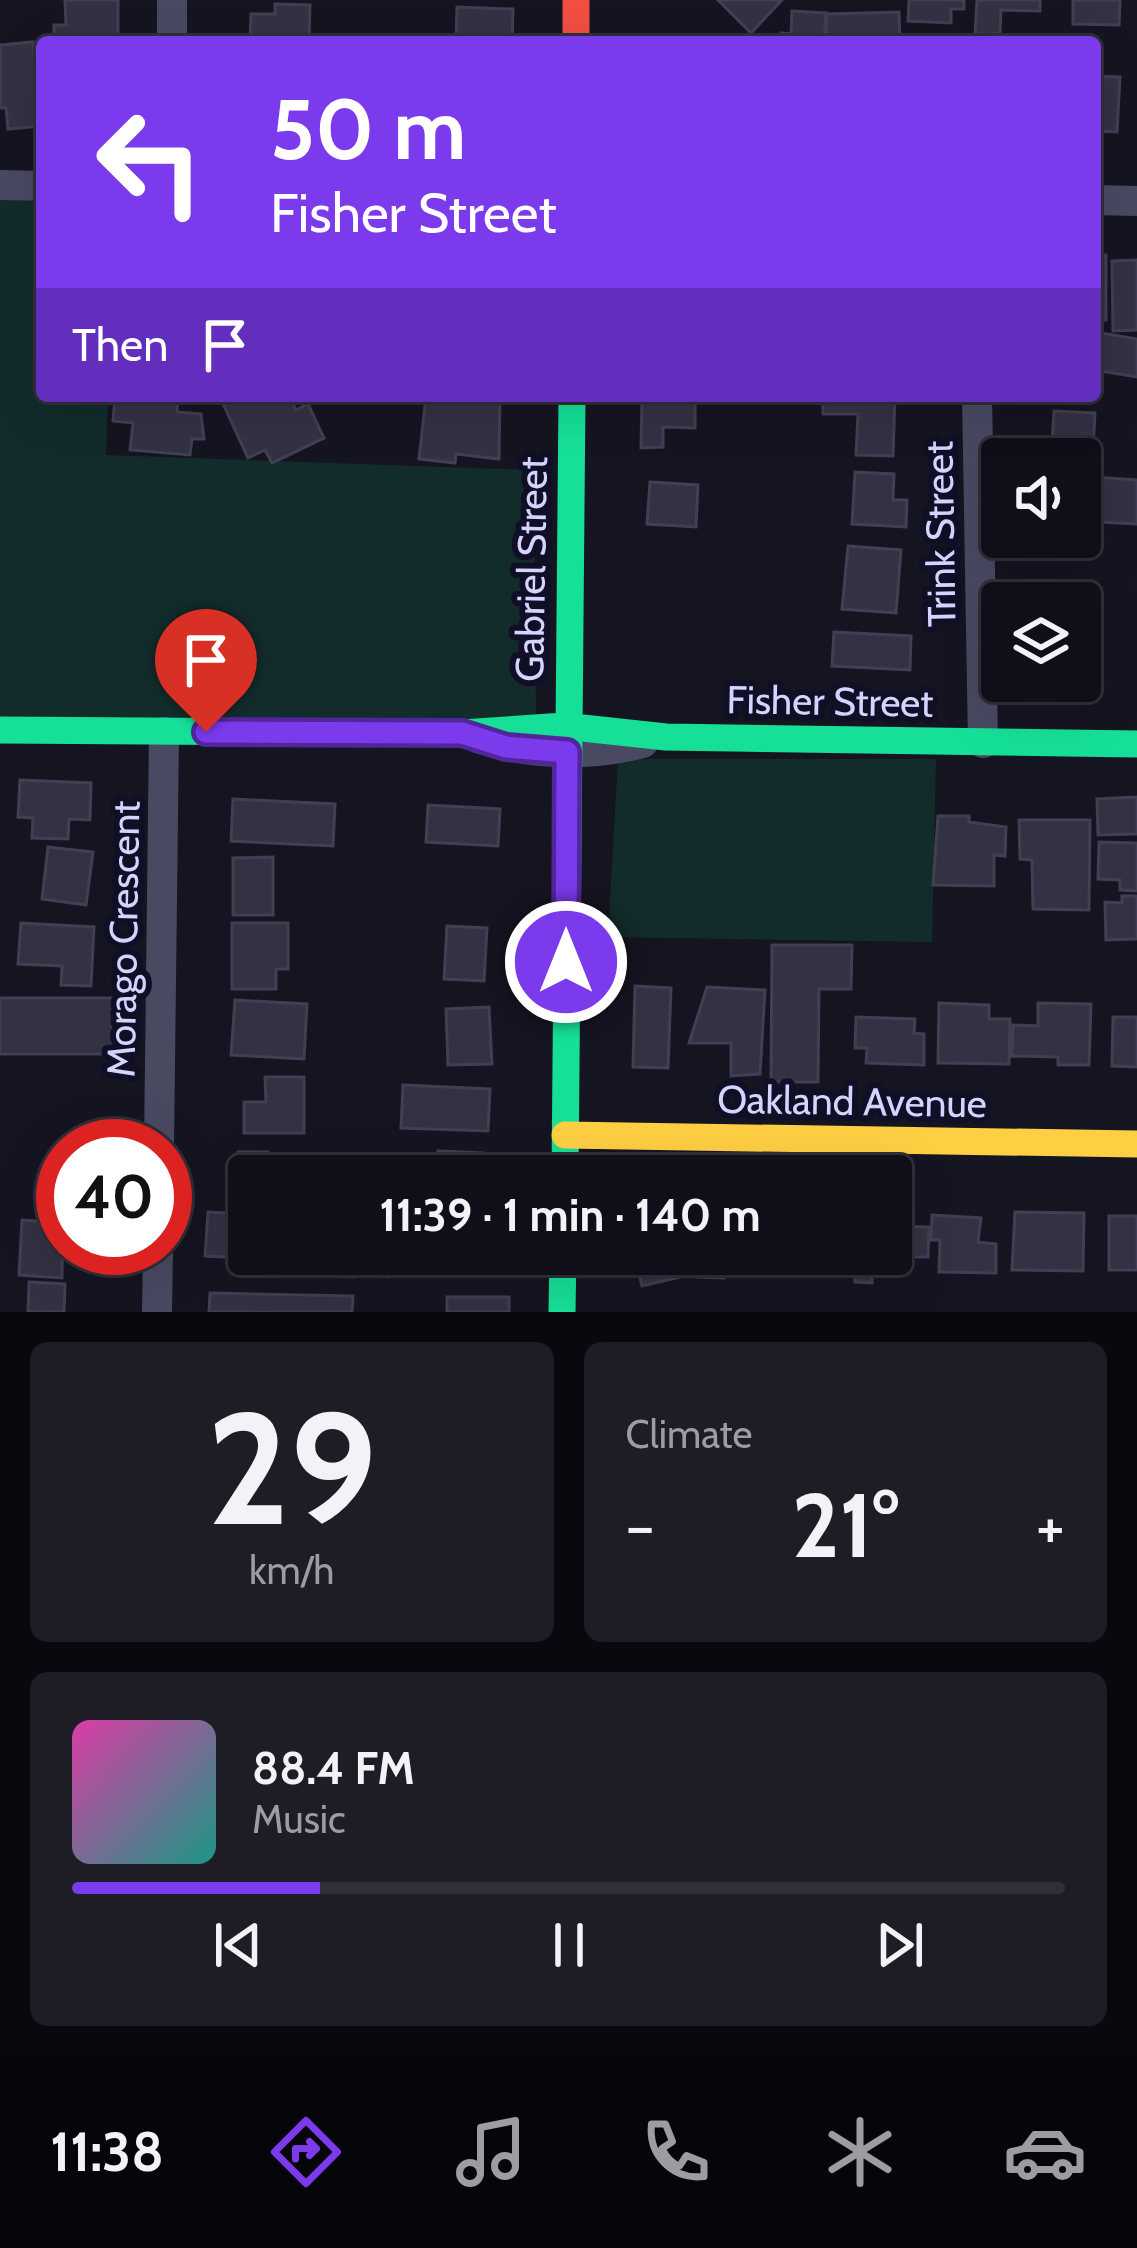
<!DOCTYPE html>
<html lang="en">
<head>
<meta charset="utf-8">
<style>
	body { margin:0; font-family:Cabin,sans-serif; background:#1e1d26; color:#f1f3f6; height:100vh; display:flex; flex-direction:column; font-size:45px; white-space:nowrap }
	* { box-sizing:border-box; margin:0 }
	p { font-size:39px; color:#9c9ca2 }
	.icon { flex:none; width:66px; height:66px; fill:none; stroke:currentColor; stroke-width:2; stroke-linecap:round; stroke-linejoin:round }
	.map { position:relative; height:1312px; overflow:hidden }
	.details { display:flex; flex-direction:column; gap:30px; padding:30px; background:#09080e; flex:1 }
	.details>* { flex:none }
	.top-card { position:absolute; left:36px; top:36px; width:1065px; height:366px; border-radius:12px; box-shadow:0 12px 48px #0002,0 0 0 3px #302f38; background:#7c3aed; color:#fff; overflow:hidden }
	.tools { position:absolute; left:981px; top:438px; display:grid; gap:24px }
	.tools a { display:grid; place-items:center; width:120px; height:120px; border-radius:12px; background:#100f19; box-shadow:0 12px 48px #0002,0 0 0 3px #302f38; font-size:60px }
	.speed { position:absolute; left:36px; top:1119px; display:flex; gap:24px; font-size:60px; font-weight:700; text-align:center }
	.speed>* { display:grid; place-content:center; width:156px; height:156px; border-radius:50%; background:#100f19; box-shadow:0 12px 48px #0002,0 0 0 3px #302f38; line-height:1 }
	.speed .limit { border:18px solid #d22; background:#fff; color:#111 }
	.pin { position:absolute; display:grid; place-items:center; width:102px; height:102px; color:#fff; margin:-123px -51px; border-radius:50% 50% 50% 0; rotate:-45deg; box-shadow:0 0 12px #0007 }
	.pin .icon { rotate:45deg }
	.me { position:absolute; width:132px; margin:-66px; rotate:0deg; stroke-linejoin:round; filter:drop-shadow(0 0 9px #0008) }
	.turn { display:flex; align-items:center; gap:42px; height:252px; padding:0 36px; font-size:54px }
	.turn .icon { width:156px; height:156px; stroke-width:2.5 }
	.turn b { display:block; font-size:84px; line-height:102px }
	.then { display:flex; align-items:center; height:114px; padding:0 36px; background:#0003; gap:24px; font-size:45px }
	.big { font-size:90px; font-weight:700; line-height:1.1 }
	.details .tile { flex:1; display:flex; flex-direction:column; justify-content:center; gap:18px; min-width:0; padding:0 42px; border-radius:18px; background:#1e1d26 }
	.details .dial { align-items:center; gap:0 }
	.dial b { font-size:156px; line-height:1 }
	.song { display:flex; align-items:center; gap:36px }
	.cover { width:144px; height:144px; border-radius:18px; background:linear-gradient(135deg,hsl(320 70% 55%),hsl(170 70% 35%)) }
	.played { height:12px; border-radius:6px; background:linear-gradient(90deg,#7c3aed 25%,#302f38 25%) }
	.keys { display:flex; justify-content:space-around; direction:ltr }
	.heat { display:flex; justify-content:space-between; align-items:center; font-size:66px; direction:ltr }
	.details .tiles { flex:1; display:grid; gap:30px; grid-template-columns:1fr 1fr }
	.tile:last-child { grid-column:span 2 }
	.trip { position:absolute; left:228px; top:1155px; width:684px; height:120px; border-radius:12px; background:#100f19; box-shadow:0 12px 48px #0002,0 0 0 3px #302f38; font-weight:700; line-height:120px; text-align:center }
	.tabs { display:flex; height:192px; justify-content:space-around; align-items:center; background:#06060a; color:#9c9ca2 }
	.tabs .icon { width:84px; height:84px }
	.tabs .current { color:#7c3aed }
	.tabs b { font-size:54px; color:#f1f3f6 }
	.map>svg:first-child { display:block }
	.green { fill:#122c2b }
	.building { fill:#333243; stroke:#403f54; stroke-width:3 }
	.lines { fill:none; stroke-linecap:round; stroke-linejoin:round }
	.street { stroke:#494a62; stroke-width:30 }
	.fast { stroke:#16e098; stroke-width:27 }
	.slow { stroke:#ffcf43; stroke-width:27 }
	.jam { stroke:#f24e42; stroke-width:27 }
	.route-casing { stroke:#51269a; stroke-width:30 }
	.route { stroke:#7c3aed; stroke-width:21 }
	.labels { text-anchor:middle; stroke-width:12; stroke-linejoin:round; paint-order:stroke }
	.street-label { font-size:39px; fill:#d4d4ff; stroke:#100f26 }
</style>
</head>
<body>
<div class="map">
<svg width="1137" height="1312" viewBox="0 0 1137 1312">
	<rect width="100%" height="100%" fill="#151421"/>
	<path class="green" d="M0,199L42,202V396H108L106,455L534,470L536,723L0,717Z
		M618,759H936L932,942L608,937Z"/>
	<path class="building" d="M65,0H118V42H54V25H66Z
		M718,0H782L751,33Z
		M909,0H964V9H951V23L908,21Z
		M977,0H1040V11L1001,10L1000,34H975Z
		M1073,0H1120L1119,25L1073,24Z
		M275,4L310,5L309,40L250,42L251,14H275Z
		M457,7L513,9L512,42H456Z
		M792,11L826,13L824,42H780L781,33L791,34Z
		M899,12L900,42H827L826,14Z
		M33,42L36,77H42V126L8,129L6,108H0V45Z
		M1095,76L1120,77L1117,132L1095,131Z
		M1095,255H1106V320H1095Z
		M1137,260V330L1113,331L1112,261Z
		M1095,332L1137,339V377L1095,370Z
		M115,396H178L177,412L201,414L204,439H192L190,455L130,450L133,423L113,421Z
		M244,396H289L296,410L308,404L324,438L272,463L265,450L248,458L224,406Z
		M426,396H500L499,459L456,454L455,463L419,459Z
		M642,396H695V428L663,427V447L641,448Z
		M823,396H895L893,456L856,455L858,414H823Z
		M1054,411L1095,413L1092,470L1080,469V459H1051Z
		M855,472L894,474L893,500H907L906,527L852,524Z
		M1080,476L1137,480V524L1080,521Z
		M650,482L698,485L696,527L647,524Z
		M848,546L901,550L896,613L842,609Z
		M834,632L911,636L910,670L832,666Z
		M20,780L91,783L90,820L69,819L68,839L32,838L33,818L18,817Z
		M1137,797V834L1098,835L1097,799Z
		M233,799L335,804L333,846L231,841Z
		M428,805L500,809L498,846L426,842Z
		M938,816H969V822L1006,827L1005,856L994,855V886L933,885Z
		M1019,820H1090L1089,910L1033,909L1032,860L1020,859Z
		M1099,842L1137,843V891L1120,890V880L1098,879Z
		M48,847L93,852L86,905L42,899Z
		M273,857V915H233V858Z
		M1122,896H1137V939L1106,940L1105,902L1122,903Z
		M21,923L94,927L91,986L61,985L62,966L18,964Z
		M232,923H288V969H276V989H232Z
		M447,926L487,928L484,981L444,979Z
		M772,945H852L851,989H819L818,1082H771Z
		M635,986L671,988L668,1068L633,1067Z
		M707,987L765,990L760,1074L731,1076V1043H689Z
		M0,998H112V1054H0Z
		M235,1000L307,1004L304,1059L231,1055Z
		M939,1003L989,1005V1019H1010L1009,1064L938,1063Z
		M1038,1003L1091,1004L1089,1065H1058V1057L1012,1056L1013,1025L1038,1026Z
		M489,1007L492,1064L448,1065L446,1009Z
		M856,1017L915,1019L914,1033L924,1034V1065L866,1063L867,1048H855Z
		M1113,1017H1137V1067L1112,1066Z
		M265,1077H304V1133H244V1102H266Z
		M403,1085L490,1089L488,1131L401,1128Z
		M438,1151L483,1153L482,1176H437Z
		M238,1152H268V1164L303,1163V1176H249V1204H239Z
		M208,1212L249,1214V1254H283V1260L205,1256Z
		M1015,1212L1084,1213L1083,1271L1012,1270Z
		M932,1215L981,1218L978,1242L996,1244V1273L939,1272L940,1240H931Z
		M1109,1216H1137V1270H1109Z
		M22,1220L63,1223L62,1278L19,1275Z
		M891,1226L929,1227L928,1257H896L895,1275H872V1283L855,1282V1254H891Z
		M302,1254H354L353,1277L301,1275Z
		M363,1254H509L508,1267L391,1258L389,1277L361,1275Z
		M634,1254H680L685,1276L642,1286Z
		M697,1254H751V1267L724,1266V1278L697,1277Z
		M29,1282L65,1284L64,1312H28Z
		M210,1293L353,1296L352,1312H209Z
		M447,1297H509V1312H447Z"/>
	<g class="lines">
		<path class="street" d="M172,42V0
			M0,185L42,186
			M1095,200L1137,201
			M977,396L983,743
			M477,738C529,755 590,757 643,743
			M159,1146L164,732
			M157,1312L158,1248"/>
		<path class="fast" d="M0,730L462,733L564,726L666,737L1137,744
			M565,1176L572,396
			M562,1312L563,1254"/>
		<path class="slow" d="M565,1135L1137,1144"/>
		<path class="jam" d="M576,0V42"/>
	</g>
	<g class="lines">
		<defs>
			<path id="route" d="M206,732L462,733L506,747L567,752L566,962"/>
		</defs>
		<use href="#route" class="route-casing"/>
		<use href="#route" class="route"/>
	</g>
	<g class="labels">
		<g class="street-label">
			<text transform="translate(940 534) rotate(-91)" y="14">Trink Street</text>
			<text transform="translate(531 569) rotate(-89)" y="14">Gabriel Street</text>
			<text transform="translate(830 701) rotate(1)" y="14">Fisher Street</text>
			<text transform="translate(123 939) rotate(-89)" y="14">Morago Crescent</text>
			<text transform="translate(852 1101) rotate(1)" y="14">Oakland Avenue</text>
		</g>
	</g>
</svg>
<div class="tools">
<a><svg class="icon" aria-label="sound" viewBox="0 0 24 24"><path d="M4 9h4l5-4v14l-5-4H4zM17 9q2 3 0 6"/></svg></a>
<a><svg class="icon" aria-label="layers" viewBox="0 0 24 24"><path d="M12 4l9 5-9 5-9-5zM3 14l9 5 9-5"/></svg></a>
</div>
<div class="speed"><div class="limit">40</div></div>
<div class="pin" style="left:206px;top:732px;background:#d93025"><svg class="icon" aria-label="arrive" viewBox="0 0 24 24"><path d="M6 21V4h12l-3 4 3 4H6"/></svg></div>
<svg class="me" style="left:566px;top:962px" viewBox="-20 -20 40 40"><circle r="17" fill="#7c3aed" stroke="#fff" stroke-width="3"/><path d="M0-11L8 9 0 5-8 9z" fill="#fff"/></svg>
<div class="trip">11:39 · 1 min · 140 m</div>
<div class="top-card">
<div class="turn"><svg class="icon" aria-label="left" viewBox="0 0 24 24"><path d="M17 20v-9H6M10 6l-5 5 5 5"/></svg><div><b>50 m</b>Fisher Street</div></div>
<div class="then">Then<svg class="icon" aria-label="arrive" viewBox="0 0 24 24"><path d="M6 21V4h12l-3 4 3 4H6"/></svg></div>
</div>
</div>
<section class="details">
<div class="tiles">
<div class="tile dial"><b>29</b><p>km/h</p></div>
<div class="tile"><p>Climate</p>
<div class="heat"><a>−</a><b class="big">21°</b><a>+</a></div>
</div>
<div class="tile">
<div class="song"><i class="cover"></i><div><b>88.4 FM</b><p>Music</p></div></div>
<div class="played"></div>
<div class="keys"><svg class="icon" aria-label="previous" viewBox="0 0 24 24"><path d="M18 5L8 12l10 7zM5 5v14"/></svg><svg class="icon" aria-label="pause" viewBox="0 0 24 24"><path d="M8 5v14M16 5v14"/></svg><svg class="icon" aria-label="next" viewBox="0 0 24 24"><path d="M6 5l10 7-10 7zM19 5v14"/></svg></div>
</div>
</div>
</section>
<nav class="tabs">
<b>11:38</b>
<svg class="icon current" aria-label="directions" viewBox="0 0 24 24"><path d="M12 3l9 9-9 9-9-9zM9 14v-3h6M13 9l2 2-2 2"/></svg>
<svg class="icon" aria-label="music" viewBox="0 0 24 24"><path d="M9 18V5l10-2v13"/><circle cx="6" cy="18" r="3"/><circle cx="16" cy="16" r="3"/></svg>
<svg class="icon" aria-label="phone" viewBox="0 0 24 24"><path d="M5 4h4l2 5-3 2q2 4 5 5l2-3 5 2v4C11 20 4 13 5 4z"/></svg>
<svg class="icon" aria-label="climate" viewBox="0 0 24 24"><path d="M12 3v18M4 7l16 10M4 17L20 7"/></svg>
<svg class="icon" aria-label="car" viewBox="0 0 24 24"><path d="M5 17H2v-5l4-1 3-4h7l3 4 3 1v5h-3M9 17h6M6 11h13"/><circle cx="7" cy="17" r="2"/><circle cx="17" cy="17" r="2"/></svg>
</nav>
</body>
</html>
